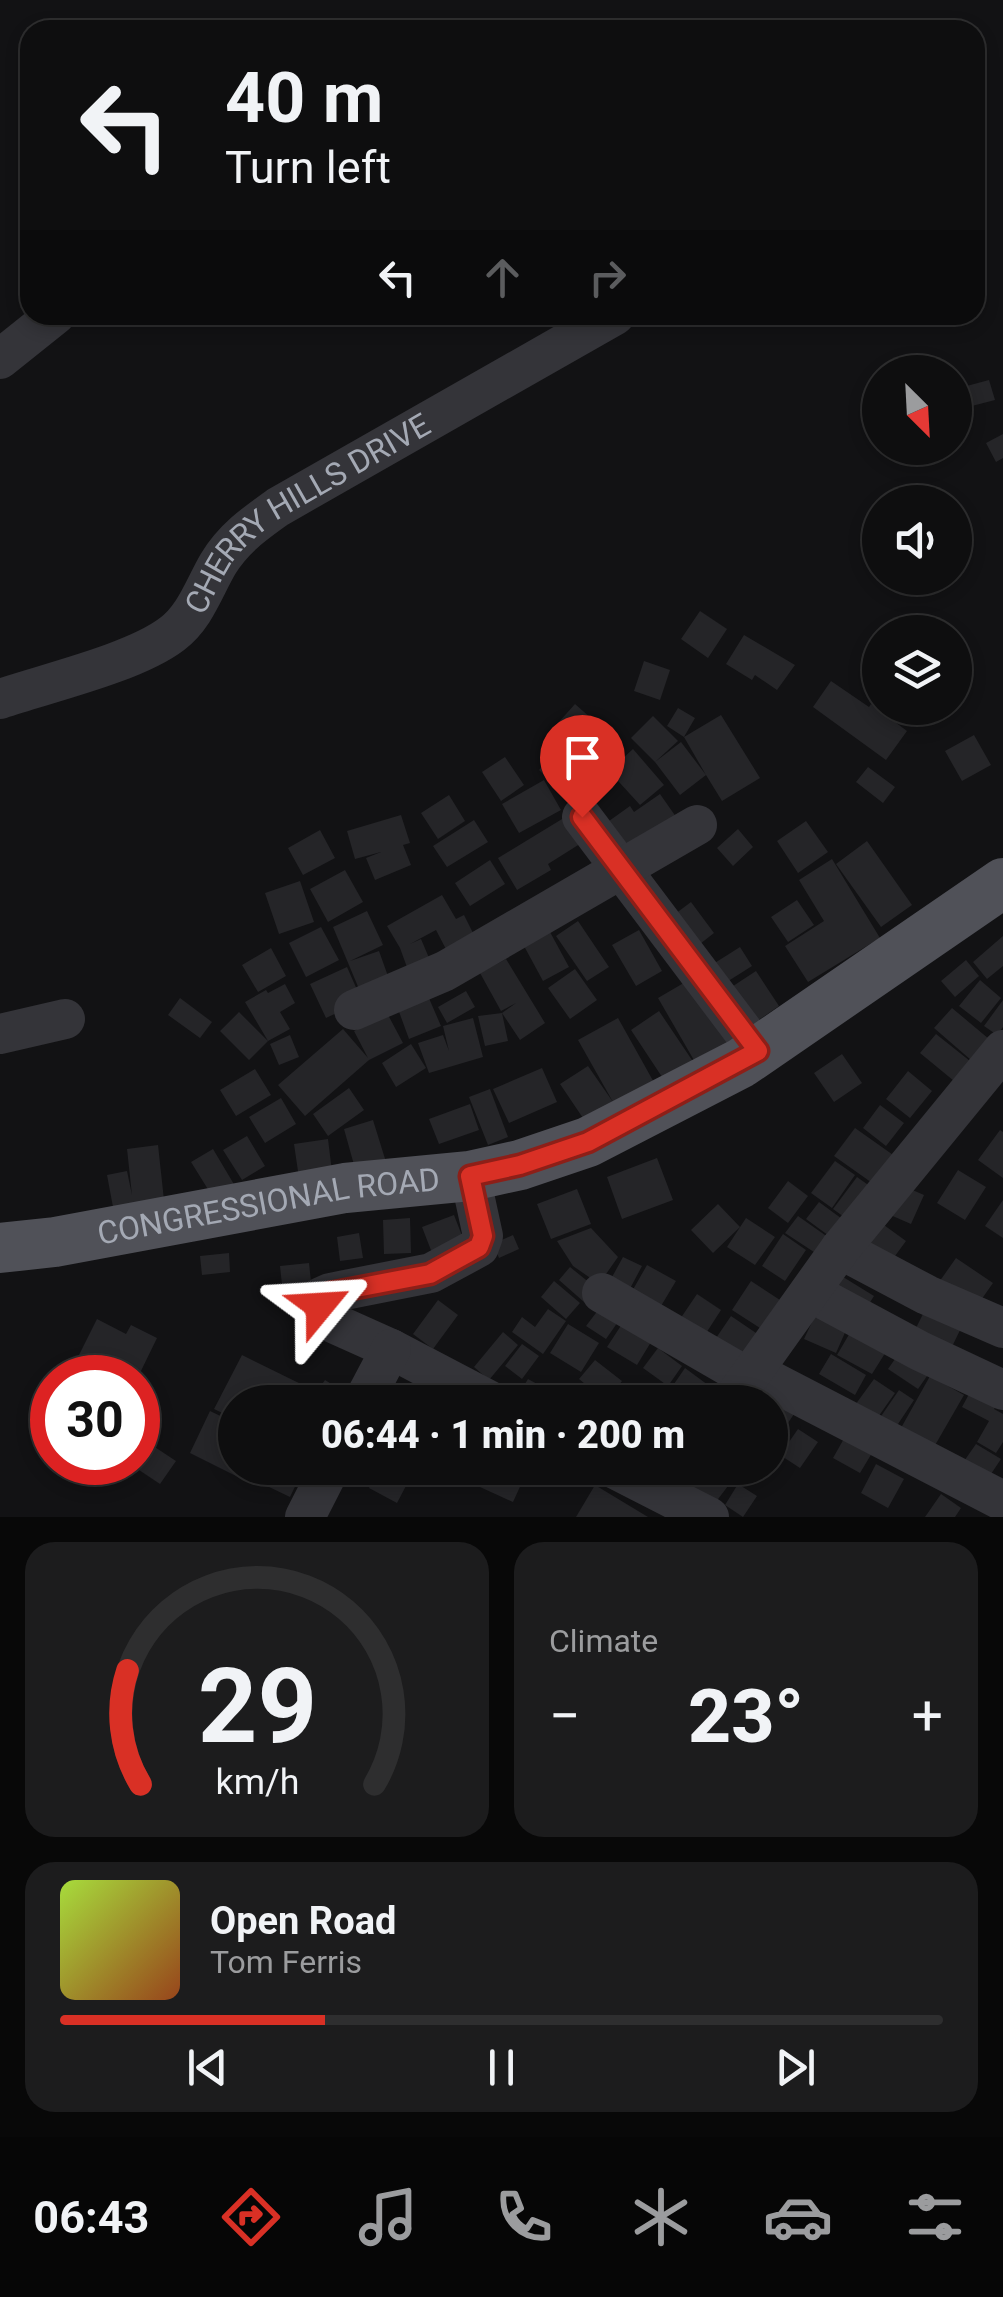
<!DOCTYPE html>
<html lang="en">
<head>
<meta charset="utf-8">
<style>
	body { margin:0; font-family:Roboto,sans-serif; background:#1c1c1d; color:#f1f3f6; height:100vh; display:flex; flex-direction:column; font-size:38px; white-space:nowrap }
	* { box-sizing:border-box; margin:0 }
	p { font-size:32px; color:#9b9c9e }
	.icon { flex:none; width:55px; height:55px; fill:none; stroke:currentColor; stroke-width:2; stroke-linecap:round; stroke-linejoin:round }
	.map { position:relative; height:1517px; overflow:hidden }
	.drawer { display:flex; flex-direction:column; gap:25px; padding:25px; background:#080808; flex:1 }
	.drawer>* { flex:none }
	.guide { position:absolute; left:20px; top:20px; width:965px; height:305px; border-radius:30px; box-shadow:0 5px 15px #0003,0 0 0 2px #2e2e2f; background:#0e0e0f; color:#f1f3f6; overflow:hidden }
	.needle { width:65px; rotate:156deg }
	.buttons { position:absolute; left:862px; top:355px; display:grid; gap:20px }
	.buttons a { display:grid; place-items:center; width:110px; height:110px; border-radius:50%; background:#0e0e0f; box-shadow:0 5px 15px #0003,0 0 0 2px #2e2e2f; font-size:50px }
	.speed { position:absolute; left:30px; top:1355px; display:flex; gap:20px; font-size:50px; font-weight:700; text-align:center }
	.speed>* { display:grid; place-content:center; width:130px; height:130px; border-radius:50%; background:#0e0e0f; box-shadow:0 5px 15px #0003,0 0 0 2px #2e2e2f; line-height:1 }
	.speed .limit { border:15px solid #d22; background:#fff; color:#111 }
	.pin { position:absolute; display:grid; place-items:center; width:85px; height:85px; color:#fff; margin:-102px -42px; border-radius:50% 50% 50% 0; rotate:-45deg; box-shadow:0 0 10px #0007 }
	.pin .icon { rotate:45deg }
	.me { position:absolute; width:110px; margin:-55px; rotate:63deg; stroke-linejoin:round; filter:drop-shadow(0 0 8px #0008) }
	.turn { display:flex; align-items:center; gap:35px; height:210px; padding:0 40px; font-size:45px }
	.turn .icon { width:130px; height:130px; stroke-width:2.5 }
	.turn b { display:block; font-size:70px; line-height:85px }
	.lanes { display:flex; align-items:center; height:95px; padding:0 40px; background:#0003; justify-content:center; gap:50px; direction:ltr }
	.lanes .off { opacity:.35 }
	.big { font-size:75px; font-weight:800; line-height:1.1 }
	.drawer .widget { flex:1; display:flex; flex-direction:column; justify-content:center; gap:15px; min-width:0; padding:0 35px; border-radius:30px; background:#1c1c1d }
	.drawer .dial { align-items:center; gap:0 }
	.dial svg { height:260px; overflow:visible; fill:none; stroke:#2e2e2f; stroke-width:7; stroke-linecap:round; text-anchor:middle }
	.dial text { fill:#f1f3f6; stroke:none }
	.song { display:flex; align-items:center; gap:30px }
	.cover { width:120px; height:120px; border-radius:15px; background:linear-gradient(135deg,hsl(80 70% 55%),hsl(20 70% 35%)) }
	.played { height:10px; border-radius:5px; background:linear-gradient(90deg,#d93025 30%,#2e2e2f 30%) }
	.keys { display:flex; justify-content:space-around; direction:ltr }
	.heat { display:flex; justify-content:space-between; align-items:center; font-size:55px; direction:ltr }
	.drawer .tiles { flex:1; display:grid; gap:25px; grid-template-columns:1fr 1fr }
	.widget:last-child { grid-column:span 2 }
	.trip { position:absolute; left:218px; top:1385px; width:570px; height:100px; border-radius:50px; background:#0e0e0f; box-shadow:0 5px 15px #0003,0 0 0 2px #2e2e2f; font-weight:800; line-height:100px; text-align:center }
	.dock { display:flex; height:160px; justify-content:space-around; align-items:center; background:#060606; color:#9b9c9e }
	.dock .icon { width:70px; height:70px }
	.dock .selected { color:#d93025 }
	.dock b { font-size:45px; color:#f1f3f6 }
	.map>svg:first-child { display:block }
	.building { fill:#252528 }
	.lines { fill:none; stroke-linecap:round; stroke-linejoin:round }
	.minor { stroke:#343439; stroke-width:40 }
	.major { stroke:#505158; stroke-width:50 }
	.route-casing { stroke:#8d1f18; stroke-width:25 }
	.route { stroke:#d93025; stroke-width:18 }
	.labels { text-anchor:middle; stroke-width:10; stroke-linejoin:round; paint-order:stroke }
	.street-label { font-size:32px; fill:#a4a9b4; stroke:#0d0d0f }
</style>
</head>
<body>
<div class="map">
<svg width="1003" height="1517" viewBox="0 0 1003 1517">
	<rect width="100%" height="100%" fill="#121214"/>
	<path class="building" d="M989,380L995,400L968,407L963,387Z
		M1003,434V458L996,462L986,443Z
		M700,611L727,629L708,658L681,639Z
		M744,635L795,665L777,690L755,675L752,680L726,664Z
		M644,661L670,670L660,700L634,691Z
		M831,681L869,707L871,704L907,731L886,760L813,707Z
		M575,704L592,719L566,748L549,733Z
		M678,708L695,718L684,737L721,715L760,778L722,801L706,775L680,795L655,762L681,742L706,775L684,737L667,726Z
		M653,716L678,741L655,762L631,738Z
		M974,735L991,765L962,781L945,751Z
		M561,748L597,781L575,804L539,770Z
		M633,749L664,785L640,805L609,771Z
		M505,757L524,785L501,801L482,772Z
		M868,767L895,787L883,803L856,782Z
		M544,780L561,810L519,833L502,804Z
		M660,794L681,824L627,862L602,826L630,806L634,812Z
		M449,795L465,821L438,839L421,813Z
		M401,815L410,843L403,845L411,865L375,880L366,858L381,852L355,859L347,831Z
		M567,816L583,842L548,864L551,870L517,890L498,858Z
		M474,820L488,842L447,867L433,846Z
		M806,821L828,852L798,873L777,841Z
		M738,829L753,847L733,866L717,848Z
		M320,830L335,858L303,875L288,848Z
		M867,841L912,905L881,927L836,864Z
		M832,859L880,938L808,982L785,946L824,921L799,880Z
		M490,860L505,884L470,906L455,883Z
		M345,870L363,902L328,922L310,889Z
		M300,881L314,922L279,934L265,893Z
		M442,895L456,919L464,915L476,939L448,953L436,930L410,944L421,939L435,972L412,981L400,948L387,926Z
		M797,900L814,925L788,942L771,917Z
		M691,902L714,933L691,951L667,920Z
		M367,911L383,945L350,961L379,951L389,979L359,989L333,927Z
		M578,921L609,967L587,981L556,936Z
		M321,927L339,960L306,977L289,943Z
		M639,930L662,971L636,986L612,945Z
		M550,932L569,967L543,981L524,946Z
		M1003,936V966L987,979L973,962Z
		M740,947L752,966L722,985L710,966Z
		M271,948L286,976L258,992L242,965Z
		M506,959L545,1023L520,1040L502,1013L508,1041L485,1046L478,1016L502,1013L516,1003L501,1011L480,973Z
		M966,960L979,976L955,997L941,981Z
		M347,967L362,1001L326,1018L310,984Z
		M575,969L597,1000L570,1019L548,988Z
		M756,971L779,1006L750,1026L727,990Z
		M694,977L732,1040L695,1062L658,998Z
		M980,980L1001,998L981,1023L959,1006Z
		M285,984L295,1003L280,1012L290,1029L268,1041L245,1002L266,990L268,993Z
		M466,991L475,1007L447,1023L438,1007Z
		M428,996L441,1026L409,1039L398,1009Z
		M180,998L212,1022L200,1038L168,1015Z
		M1003,1000V1027L997,1035L984,1026Z
		M952,1008L989,1039L971,1060L934,1028Z
		M659,1011L694,1063L666,1083L631,1030Z
		M239,1012L268,1041L249,1060L220,1031Z
		M387,1013L403,1043L369,1060L305,1116L278,1085L343,1029L368,1058L354,1031Z
		M473,1018L483,1057L429,1073L418,1043L443,1035L449,1051L443,1026Z
		M618,1018L656,1086L589,1127L560,1084L588,1066L613,1102L578,1040Z
		M936,1034L970,1061L954,1081L920,1053Z
		M290,1035L299,1057L279,1065L270,1044Z
		M411,1044L426,1068L396,1087L382,1063Z
		M842,1054L862,1083L834,1102L814,1073Z
		M542,1068L557,1102L509,1123L493,1089Z
		M255,1069L271,1095L236,1116L220,1090Z
		M908,1071L932,1091L910,1118L886,1099Z
		M349,1088L364,1110L328,1136L313,1114Z
		M490,1089L508,1137L488,1145L469,1097Z
		M281,1098L296,1124L265,1143L249,1117Z
		M470,1104L479,1130L439,1144L429,1119Z
		M880,1105L904,1123L886,1146L863,1128Z
		M373,1120L386,1162L356,1172L344,1129Z
		M855,1128L896,1157L875,1185L834,1156Z
		M1000,1130L1003,1132V1178L978,1160Z
		M247,1136L265,1166L242,1180L223,1150Z
		M328,1139L333,1180L300,1185L294,1144Z
		M158,1145L164,1200L113,1207L107,1175L127,1171L132,1195L127,1149Z
		M213,1149L235,1186L214,1199L191,1162Z
		M657,1158L673,1200L622,1219L607,1177Z
		M835,1161L855,1175L832,1208L811,1193Z
		M958,1170L986,1187L965,1220L937,1203Z
		M857,1177L874,1189L851,1222L833,1209Z
		M788,1181L808,1196L788,1223L768,1208Z
		M901,1185L924,1195L911,1224L888,1214Z
		M577,1189L591,1224L551,1239L537,1204Z
		M1003,1200V1238L985,1226Z
		M819,1202L849,1224L836,1241L806,1219Z
		M718,1204L740,1227L713,1253L691,1230Z
		M454,1215L466,1246L434,1258L422,1227Z
		M798,1216L832,1240L820,1256L785,1233Z
		M410,1218L411,1253L384,1254L383,1220Z
		M746,1218L775,1237L755,1265L727,1247Z
		M877,1220L906,1241L884,1271L855,1250Z
		M591,1228L618,1257L599,1284L573,1266L557,1241Z
		M359,1233L363,1258L340,1261L337,1237Z
		M783,1234L806,1250L785,1281L762,1266Z
		M513,1235L519,1249L499,1258L493,1244Z
		M229,1253L230,1272L202,1275L200,1256Z
		M623,1257L642,1266L625,1298L606,1288Z
		M956,1258L993,1283L974,1310L937,1285Z
		M309,1263L312,1291L283,1294L280,1266Z
		M647,1265L676,1281L655,1316L627,1300Z
		M570,1267L596,1288L584,1302L559,1280Z
		M835,1272L874,1296L862,1315L824,1291Z
		M554,1281L580,1303L566,1319L541,1297Z
		M751,1281L780,1300L760,1328L732,1310Z
		M697,1294L721,1310L701,1341L676,1325Z
		M438,1300L458,1315L433,1349L413,1334Z
		M602,1305L620,1319L606,1339L586,1326Z
		M820,1305L851,1319L836,1353L804,1339Z
		M927,1306L963,1324L946,1359L909,1342Z
		M548,1309L566,1321L543,1354L512,1332L522,1317L535,1327Z
		M731,1316L759,1335L740,1363L712,1344Z
		M97,1319L126,1334L131,1325L157,1338L139,1375L112,1362L109,1369L79,1355Z
		M858,1319L894,1339L872,1374L837,1355Z
		M568,1324L599,1343L581,1372L550,1353Z
		M622,1324L651,1342L637,1365L607,1347Z
		M503,1332L518,1345L489,1380L474,1367Z
		M522,1344L539,1356L522,1379L505,1366Z
		M904,1346L934,1366L918,1389L888,1369Z
		M658,1348L682,1366L668,1386L643,1368Z
		M831,1354L866,1375L855,1395L819,1374Z
		M242,1355L307,1387L299,1402H235V1419L214,1409Z
		M595,1360L622,1381L606,1401L579,1379Z
		M685,1368L708,1385L697,1401L674,1384Z
		M930,1376L964,1395L934,1447L901,1428Z
		M528,1379L548,1390L541,1402H514Z
		M874,1379L895,1393L871,1427L850,1412Z
		M325,1380L360,1402H310Z
		M975,1383L1001,1396L994,1409L1003,1414V1442L996,1453L977,1442L989,1421L962,1407Z
		M766,1388L798,1408L778,1438L770,1433V1402H757Z
		M899,1390L914,1400L890,1436L875,1425Z
		M210,1411L235,1423V1468H242L238,1477L190,1453Z
		M850,1428L878,1443L860,1473L833,1458Z
		M798,1429L818,1442L800,1468L780,1455Z
		M138,1436L176,1461L160,1484L127,1462H138Z
		M976,1444L1001,1459L987,1480L962,1464Z
		M876,1464L904,1479L888,1508L861,1493Z
		M245,1468H304L290,1497L242,1474Z
		M379,1468L408,1482L397,1503L369,1488Z
		M444,1468H487L478,1485Z
		M489,1468H501L524,1478L513,1502L480,1487Z
		M697,1468H712L731,1482L709,1511L680,1489Z
		M724,1468H759L748,1483Z
		M738,1484L757,1496L743,1517L725,1505Z
		M595,1485L648,1517H576Z
		M941,1494L961,1508L955,1517H925Z"/>
	<g class="lines">
		<g class="minor">
			<path d="M0,359L55,315"/>
			<path id="s1" d="M0,699C47,683 134,663 172,634C195,617 204,588 218,564C233,539 254,524 278,507L615,315"/>
			<path d="M582,817L758,1051"/>
			<path d="M354,1010L445,971L697,825"/>
			<path d="M0,1034L65,1019"/>
			<path d="M470,1176L483,1236L479,1247L431,1273L330,1293L321,1297L324,1316L333,1323L391,1349L492,1402"/>
			<path d="M840,1249L927,1295L1003,1328"/>
			<path d="M810,1292L920,1351L1003,1390"/>
			<path d="M602,1293L749,1378"/>
			<path d="M754,1372L1003,1501"/>
			<path d="M363,1402L391,1349"/>
			<path d="M731,1402L840,1249L1003,1050"/>
			<path d="M613,1468L709,1517"/>
			<path d="M305,1517L330,1468"/>
		</g>
		<path class="major" id="s2" d="M0,1248L55,1242L345,1188L470,1176L520,1165L588,1142L741,1063L1003,883"/>
	</g>
	<g class="lines">
		<defs>
			<path id="route" d="M320,1306L321,1298L330,1293L430,1274L479,1247L483,1236L470,1176L520,1165L588,1142L758,1051L582,817"/>
		</defs>
		<use href="#route" class="route-casing"/>
		<use href="#route" class="route"/>
	</g>
	<g class="labels">
		<g class="street-label">
			<text dy="11" stroke="none"><textPath href="#s1" startOffset="370">CHERRY HILLS DRIVE</textPath></text>
			<text dy="11" stroke="none"><textPath href="#s2" startOffset="272">CONGRESSIONAL ROAD</textPath></text>
		</g>
	</g>
</svg>
<div class="buttons">
<a><svg class="needle" viewBox="-14 -14 28 28"><path d="M0-13l5 13h-10z" fill="#e53935"/><path d="M0 13l5-13h-10z" fill="#9b9c9e"/></svg></a>
<a><svg class="icon" aria-label="sound" viewBox="0 0 24 24"><path d="M4 9h4l5-4v14l-5-4H4zM17 9q2 3 0 6"/></svg></a>
<a><svg class="icon" aria-label="layers" viewBox="0 0 24 24"><path d="M12 4l9 5-9 5-9-5zM3 14l9 5 9-5"/></svg></a>
</div>
<div class="speed"><div class="limit">30</div></div>
<div class="pin" style="left:582px;top:817px;background:#d93025"><svg class="icon" aria-label="arrive" viewBox="0 0 24 24"><path d="M6 21V4h12l-3 4 3 4H6"/></svg></div>
<svg class="me" style="left:320px;top:1306px" viewBox="-20 -20 40 40"><path d="M0-17L14 15 0 8-14 15z" fill="#d93025" stroke="#fff" stroke-width="4"/></svg>
<div class="trip">06:44 · 1 min · 200 m</div>
<div class="guide">
<div class="turn"><svg class="icon" aria-label="left" viewBox="0 0 24 24"><path d="M17 20v-9H6M10 6l-5 5 5 5"/></svg><div><b>40 m</b>Turn left</div></div>
<div class="lanes"><svg class="icon" aria-label="left" viewBox="0 0 24 24"><path d="M17 20v-9H6M10 6l-5 5 5 5"/></svg><svg class="icon off" aria-label="ahead" viewBox="0 0 24 24"><path d="M12 20V5M6 11l6-6 6 6"/></svg><svg class="icon off" aria-label="right" viewBox="0 0 24 24"><path d="M7 20v-9h11M14 6l5 5-5 5"/></svg></div>
</div>
</div>
<section class="drawer">
<div class="tiles">
<div class="widget dial"><svg viewBox="0 0 100 80">
<path d="M14 69A42 42 0 1 1 86 69"/>
<path d="M14 69A42 42 0 0 1 10 34" stroke="#d93025"/>
<text x="50" y="56" font-size="32" font-weight="700">29</text>
<text x="50" y="72" font-size="11">km/h</text>
</svg></div>
<div class="widget"><p>Climate</p>
<div class="heat"><a>−</a><b class="big">23°</b><a>+</a></div>
</div>
<div class="widget">
<div class="song"><i class="cover"></i><div><b>Open Road</b><p>Tom Ferris</p></div></div>
<div class="played"></div>
<div class="keys"><svg class="icon" aria-label="previous" viewBox="0 0 24 24"><path d="M18 5L8 12l10 7zM5 5v14"/></svg><svg class="icon" aria-label="pause" viewBox="0 0 24 24"><path d="M8 5v14M16 5v14"/></svg><svg class="icon" aria-label="next" viewBox="0 0 24 24"><path d="M6 5l10 7-10 7zM19 5v14"/></svg></div>
</div>
</div>
</section>
<nav class="dock">
<b>06:43</b>
<svg class="icon selected" aria-label="directions" viewBox="0 0 24 24"><path d="M12 3l9 9-9 9-9-9zM9 14v-3h6M13 9l2 2-2 2"/></svg>
<svg class="icon" aria-label="music" viewBox="0 0 24 24"><path d="M9 18V5l10-2v13"/><circle cx="6" cy="18" r="3"/><circle cx="16" cy="16" r="3"/></svg>
<svg class="icon" aria-label="phone" viewBox="0 0 24 24"><path d="M5 4h4l2 5-3 2q2 4 5 5l2-3 5 2v4C11 20 4 13 5 4z"/></svg>
<svg class="icon" aria-label="climate" viewBox="0 0 24 24"><path d="M12 3v18M4 7l16 10M4 17L20 7"/></svg>
<svg class="icon" aria-label="car" viewBox="0 0 24 24"><path d="M5 17H2v-5l4-1 3-4h7l3 4 3 1v5h-3M9 17h6M6 11h13"/><circle cx="7" cy="17" r="2"/><circle cx="17" cy="17" r="2"/></svg>
<svg class="icon" aria-label="filters" viewBox="0 0 24 24"><path d="M4 7h16M4 17h16"/><circle cx="9" cy="7" r="2"/><circle cx="15" cy="17" r="2"/></svg>
</nav>
</body>
</html>
